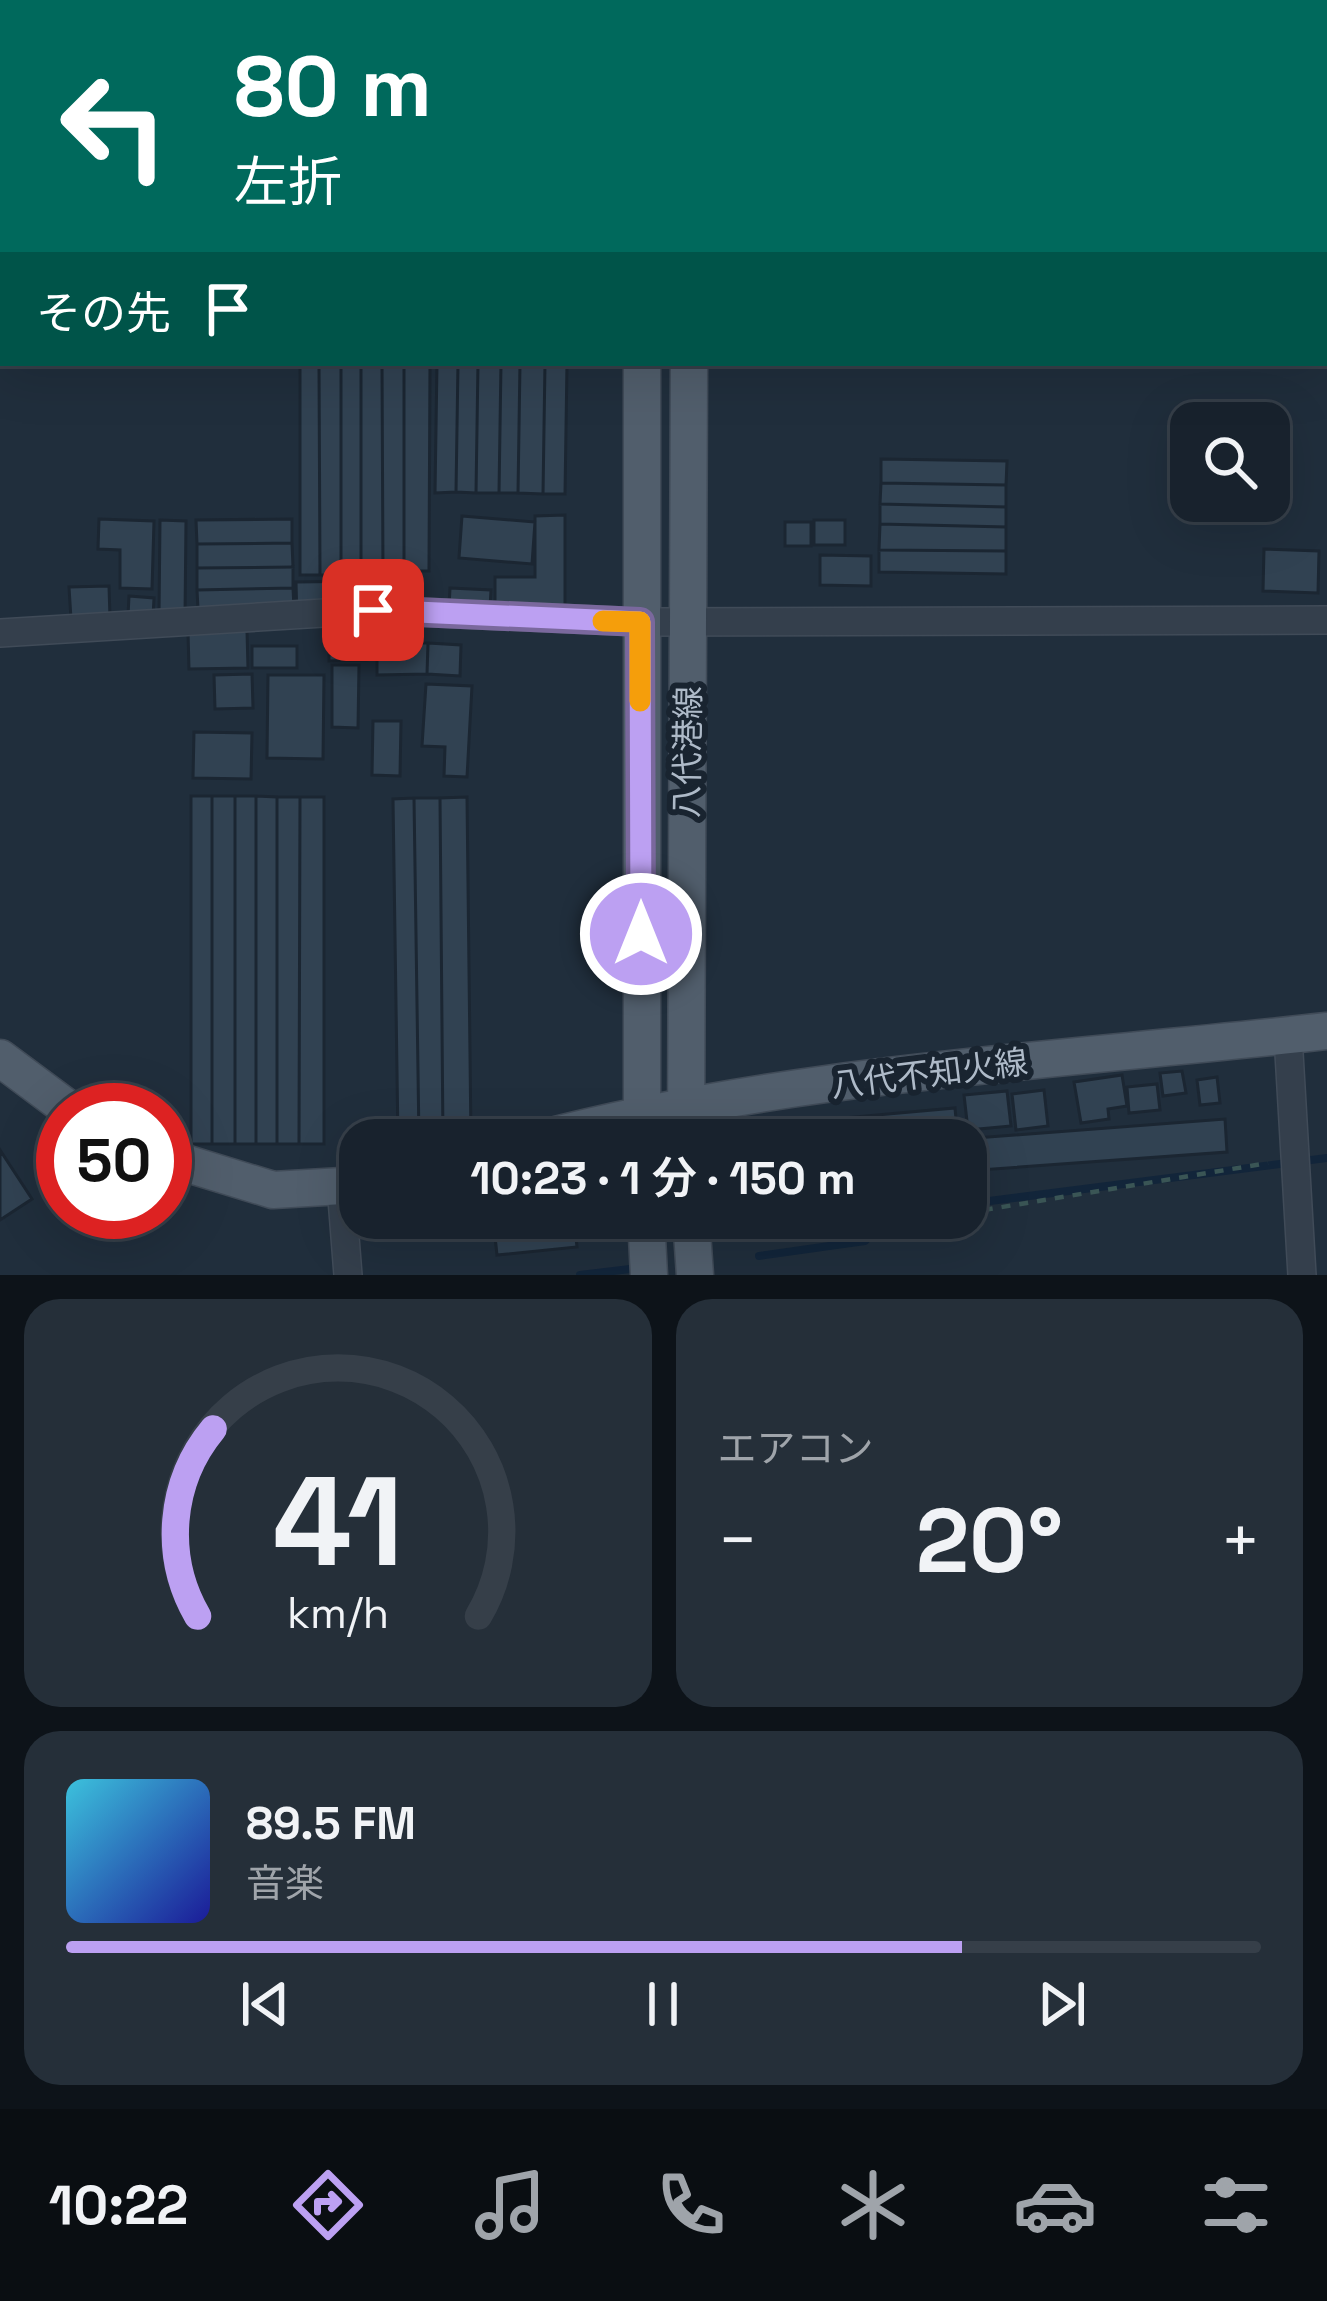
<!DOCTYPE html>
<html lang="ja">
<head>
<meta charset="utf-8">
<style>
	body { margin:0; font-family:"Space Grotesk","Noto Sans JP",sans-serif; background:#252f39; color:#f1f3f6; height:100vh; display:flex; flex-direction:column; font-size:45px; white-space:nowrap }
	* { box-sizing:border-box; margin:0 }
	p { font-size:39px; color:#9fa4aa }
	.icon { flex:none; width:66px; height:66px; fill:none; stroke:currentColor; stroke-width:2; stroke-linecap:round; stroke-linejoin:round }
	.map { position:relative; height:1275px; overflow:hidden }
	.details { display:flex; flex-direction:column; gap:24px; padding:24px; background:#0d1319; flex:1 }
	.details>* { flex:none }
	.banner { position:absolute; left:0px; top:0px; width:1329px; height:366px; box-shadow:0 12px 48px #0002,0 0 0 3px #363f49; background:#00695c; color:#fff; overflow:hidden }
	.buttons { position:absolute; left:1170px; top:402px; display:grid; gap:24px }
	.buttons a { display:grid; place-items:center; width:120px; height:120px; border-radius:24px; background:#18222d; box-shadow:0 12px 48px #0002,0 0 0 3px #363f49; font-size:60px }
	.speed { position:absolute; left:36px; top:1083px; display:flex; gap:24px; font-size:60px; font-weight:700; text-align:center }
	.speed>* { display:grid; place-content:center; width:156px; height:156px; border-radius:50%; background:#18222d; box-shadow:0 12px 48px #0002,0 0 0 3px #363f49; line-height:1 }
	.speed .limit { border:18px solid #d22; background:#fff; color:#111 }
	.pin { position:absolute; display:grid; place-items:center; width:102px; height:102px; color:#fff; margin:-51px; border-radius:24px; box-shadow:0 6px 18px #0006 }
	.me { position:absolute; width:132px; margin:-66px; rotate:0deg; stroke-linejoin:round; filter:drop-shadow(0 0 9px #0008) }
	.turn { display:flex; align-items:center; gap:42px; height:252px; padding:0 36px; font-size:54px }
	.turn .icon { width:156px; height:156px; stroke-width:2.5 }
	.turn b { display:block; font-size:84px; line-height:102px }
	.then { display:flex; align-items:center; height:114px; padding:0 36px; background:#0003; gap:24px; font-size:45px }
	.big { font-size:90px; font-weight:600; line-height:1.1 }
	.details .widget { flex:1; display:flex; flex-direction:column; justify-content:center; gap:18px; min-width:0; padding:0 42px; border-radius:36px; background:#252f39 }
	.details .dial { align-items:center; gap:0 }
	.dial svg { height:312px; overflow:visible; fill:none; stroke:#363f49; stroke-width:7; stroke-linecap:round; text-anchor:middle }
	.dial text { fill:#f1f3f6; stroke:none }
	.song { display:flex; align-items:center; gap:36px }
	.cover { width:144px; height:144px; border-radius:18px; background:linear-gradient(135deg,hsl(190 70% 55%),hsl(240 70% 35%)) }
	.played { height:12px; border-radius:6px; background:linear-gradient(90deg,#bca0f2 75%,#363f49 75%) }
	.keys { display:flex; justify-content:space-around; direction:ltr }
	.heat { display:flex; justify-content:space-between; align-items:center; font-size:66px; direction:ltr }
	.details .tiles { flex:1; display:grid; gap:24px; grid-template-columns:1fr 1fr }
	.widget:last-child { grid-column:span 2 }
	.trip { position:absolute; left:339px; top:1119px; width:648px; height:120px; border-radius:36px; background:#18222d; box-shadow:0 12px 48px #0002,0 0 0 3px #363f49; font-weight:600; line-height:120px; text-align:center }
	.tab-bar { display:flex; height:192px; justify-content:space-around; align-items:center; background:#0a0e12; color:#9fa4aa }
	.tab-bar .icon { width:84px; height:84px }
	.tab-bar .selected { color:#bca0f2 }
	.tab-bar b { font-size:54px; color:#f1f3f6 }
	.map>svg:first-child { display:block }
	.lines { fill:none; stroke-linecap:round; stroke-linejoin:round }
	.stream { stroke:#12253a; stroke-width:8 }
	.building { fill:#314252; stroke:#1b2632; stroke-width:3 }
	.minor-casing { stroke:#404b58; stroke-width:30 }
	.major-casing { stroke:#404b58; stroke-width:39 }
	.path { stroke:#3a5555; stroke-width:4.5; stroke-dasharray:9 9; stroke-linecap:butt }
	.minor { stroke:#343f4c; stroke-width:27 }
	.major { stroke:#515e6c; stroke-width:36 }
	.route-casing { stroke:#7a689d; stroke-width:30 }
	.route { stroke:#bca0f2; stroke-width:21 }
	.slow { stroke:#f59e0b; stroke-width:21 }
	.labels { text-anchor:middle; stroke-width:12; stroke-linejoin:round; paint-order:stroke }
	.street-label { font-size:33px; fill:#aebac8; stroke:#192430 }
</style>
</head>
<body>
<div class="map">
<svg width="1327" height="1275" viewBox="0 0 1327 1275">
	<rect width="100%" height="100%" fill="#202e3c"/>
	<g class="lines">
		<path class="stream" d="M966,1204L1327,1158
			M759,1256L865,1241L887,1218
			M580,1275L630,1269"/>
	</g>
	<path class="building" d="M300,363H319L320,575H300Z
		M319,363H341V575H320Z
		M341,363H361V575H341Z
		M361,363H382L383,575H361Z
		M382,363H404V576L383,575Z
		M404,363H430L429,571H404Z
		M437,363H458L456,492L435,493Z
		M458,363H478L476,493L456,492Z
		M478,363H501L499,493H476Z
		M501,363H520L518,493H499Z
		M520,363H545L543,494L518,493Z
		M545,363H567L565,494H543Z
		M881,459L1007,461L1006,485L881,483Z
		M881,483L1006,485V507L880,504Z
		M880,504L1006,507V527L880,524Z
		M565,515V616H495V577H535V516Z
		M462,516L535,522L532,564L459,558Z
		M99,519L154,521L152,589L120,588V550L98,549Z
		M292,519V543L197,544L196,520Z
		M160,520L186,521L185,616L159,615Z
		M814,520H845V545H814Z
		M785,522H811V546H785Z
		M880,524L1006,527V551L879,550Z
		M292,543L293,567L197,568V544Z
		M1264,549L1319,551L1318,593L1263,591Z
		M879,550L1006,551V574L879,572Z
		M820,555L871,556V586L820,585Z
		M293,567V588L197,590V568Z
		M371,581L372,620L297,621L296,582Z
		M109,586L110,618L71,619L69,587Z
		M293,588L294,608L198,609L197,590Z
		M450,588L491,590L490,608L449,607Z
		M129,596L154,598L153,617L128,616Z
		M247,631L248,668L189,669L188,632Z
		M367,634V660L329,661V635Z
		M377,643H428L427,674L377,675Z
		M428,643L461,645L460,676L427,674Z
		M252,646H297V668H252Z
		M332,665H359L358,728L332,727Z
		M252,674L253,708L215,709L214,675Z
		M268,675H324L323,759L267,758Z
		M426,684L472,686L467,777L444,776L445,747L422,746Z
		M373,721H401L400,776L372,775Z
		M194,732L252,733L251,779L193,778Z
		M191,796H212V1144H191Z
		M212,796H235V1144H212Z
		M235,796H256V1144H235Z
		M256,796L277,797V1144H256Z
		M277,797H300L299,1144H277Z
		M300,797H324V1144H299Z
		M467,797L471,1140H443L440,798Z
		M414,798H440L443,1140H419Z
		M414,798L419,1140H398L393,799Z
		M1182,1071L1186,1093L1163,1096L1160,1073Z
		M1122,1075L1127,1106L1108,1109L1109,1119L1081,1123L1074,1082Z
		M1217,1077L1220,1103L1200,1105L1197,1080Z
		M1157,1084L1160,1110L1129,1113L1127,1087Z
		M1044,1090L1048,1126L1016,1130L1012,1094Z
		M1007,1091L1011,1126L968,1130L964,1095Z
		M955,1108L958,1140H800L799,1122Z
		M1225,1119L1227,1152L966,1171V1140L962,1139Z
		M0,1150L32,1199L0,1220Z
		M493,1218H574L577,1247L497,1255Z"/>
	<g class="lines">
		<defs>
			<path id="minor" d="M0,633L373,610L641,622L1327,620
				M1288,1036L1302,1275
				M341,1186L348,1275"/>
			<path id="major" d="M644,3V0
				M689,3V0
				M642,363V1140
				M0,1058L70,1110
				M536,1140C794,1072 1062,1061 1327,1031
				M686,1140L689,363
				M165,1157L273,1190L360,1185
				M646,1218L649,1275
				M691,1218L695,1275"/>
		</defs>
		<use href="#minor" class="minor-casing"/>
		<use href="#major" class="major-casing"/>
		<path class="path" d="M966,1213L1268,1163"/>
		<use href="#minor" class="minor"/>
		<use href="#major" class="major"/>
	</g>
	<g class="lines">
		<defs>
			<path id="route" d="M373,610L640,622L641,934"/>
		</defs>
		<use href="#route" class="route-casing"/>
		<use href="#route" class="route"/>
		<path class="slow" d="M603,621L640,622V701"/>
	</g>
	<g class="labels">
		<g class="street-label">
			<text transform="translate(687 752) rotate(-89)" y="12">八代港線</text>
			<text transform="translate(929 1073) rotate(-7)" y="12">八代不知火線</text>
		</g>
	</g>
</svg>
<div class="buttons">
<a><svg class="icon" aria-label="search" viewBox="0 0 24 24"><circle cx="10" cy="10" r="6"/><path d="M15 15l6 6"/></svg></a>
</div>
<div class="speed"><div class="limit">50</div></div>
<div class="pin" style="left:373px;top:610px;background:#d93025"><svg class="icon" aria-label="arrive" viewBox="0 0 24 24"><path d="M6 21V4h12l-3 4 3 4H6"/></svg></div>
<svg class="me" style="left:641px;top:934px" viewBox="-20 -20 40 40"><circle r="17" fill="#bca0f2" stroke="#fff" stroke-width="3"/><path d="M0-11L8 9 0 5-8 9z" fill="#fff"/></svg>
<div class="trip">10:23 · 1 分 · 150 m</div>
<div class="banner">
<div class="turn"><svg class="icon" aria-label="left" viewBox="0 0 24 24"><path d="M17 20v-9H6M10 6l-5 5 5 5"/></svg><div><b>80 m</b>左折</div></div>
<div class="then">その先<svg class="icon" aria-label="arrive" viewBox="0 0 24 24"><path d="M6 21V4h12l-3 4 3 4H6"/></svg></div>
</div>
</div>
<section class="details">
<div class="tiles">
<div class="widget dial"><svg viewBox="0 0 100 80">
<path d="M14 69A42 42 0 1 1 86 69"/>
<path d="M14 69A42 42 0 0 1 18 21" stroke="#bca0f2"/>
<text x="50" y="56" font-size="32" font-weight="700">41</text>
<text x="50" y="72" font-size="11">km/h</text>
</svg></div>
<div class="widget"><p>エアコン</p>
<div class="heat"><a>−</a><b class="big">20°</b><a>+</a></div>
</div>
<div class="widget">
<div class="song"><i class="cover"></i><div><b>89.5 FM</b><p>音楽</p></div></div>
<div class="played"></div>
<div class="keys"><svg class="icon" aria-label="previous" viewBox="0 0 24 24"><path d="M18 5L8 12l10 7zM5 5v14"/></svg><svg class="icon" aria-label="pause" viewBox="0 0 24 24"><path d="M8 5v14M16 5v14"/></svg><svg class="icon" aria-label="next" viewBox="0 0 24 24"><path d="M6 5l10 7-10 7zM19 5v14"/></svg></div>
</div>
</div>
</section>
<nav class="tab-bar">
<b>10:22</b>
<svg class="icon selected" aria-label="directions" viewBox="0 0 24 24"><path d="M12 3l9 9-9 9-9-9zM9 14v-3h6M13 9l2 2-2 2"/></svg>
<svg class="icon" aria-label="music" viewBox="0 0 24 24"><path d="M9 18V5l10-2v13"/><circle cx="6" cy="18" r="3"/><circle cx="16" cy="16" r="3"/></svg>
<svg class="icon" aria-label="phone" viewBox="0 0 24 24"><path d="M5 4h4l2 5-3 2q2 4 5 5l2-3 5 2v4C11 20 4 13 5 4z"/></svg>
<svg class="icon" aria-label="climate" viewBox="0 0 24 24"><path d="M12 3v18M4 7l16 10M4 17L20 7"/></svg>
<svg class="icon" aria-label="car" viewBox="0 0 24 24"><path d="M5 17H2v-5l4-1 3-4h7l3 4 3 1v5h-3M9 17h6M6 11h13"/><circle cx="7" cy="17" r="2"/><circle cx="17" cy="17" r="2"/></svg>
<svg class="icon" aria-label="filters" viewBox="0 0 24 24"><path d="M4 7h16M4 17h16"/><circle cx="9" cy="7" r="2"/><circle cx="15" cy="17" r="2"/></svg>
</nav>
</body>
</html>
